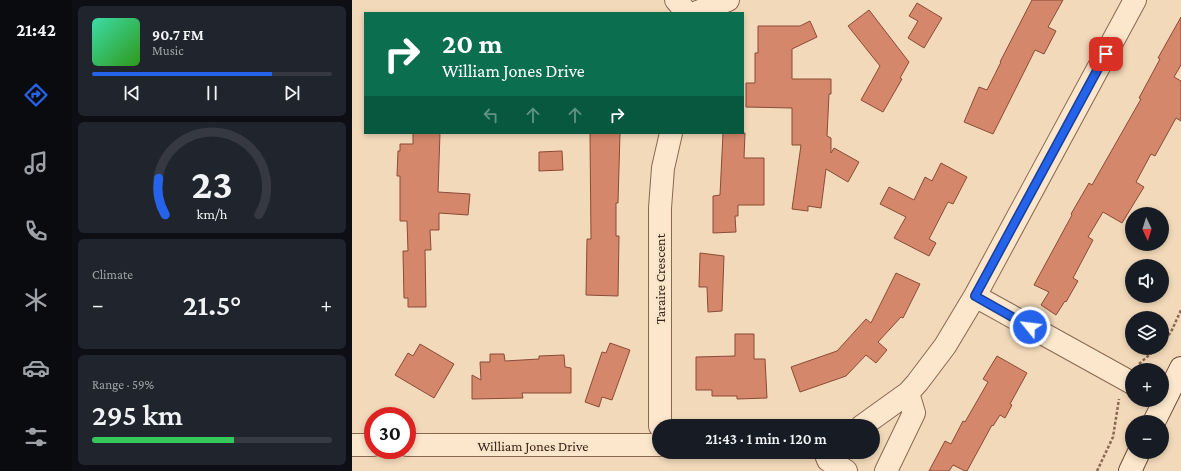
<!DOCTYPE html>
<html lang="en">
<head>
<meta charset="utf-8">
<style>
	body { margin:0; font-family:"Crimson Pro",serif; background:#20242c; color:#f1f3f6; height:100vh; display:flex; flex-direction:column; font-size:15px; white-space:nowrap }
	* { box-sizing:border-box; margin:0 }
	p { font-size:13px; color:#9ea1a6 }
	.icon { flex:none; width:22px; height:22px; fill:none; stroke:currentColor; stroke-width:2; stroke-linecap:round; stroke-linejoin:round }
	.map { position:relative; flex:1; overflow:hidden }
	.sheet { display:flex; flex-direction:column; gap:6px; padding:6px; background:#0d0f14; width:280px }
	.sheet>* { flex:none }
	.hud { position:absolute; left:12px; top:12px; width:380px; height:122px; border-radius:0px; box-shadow:0 2px 6px #0003; background:#0b6e4f; color:#fff; overflow:hidden }
	.needle { width:26px; rotate:176deg }
	.buttons { position:absolute; left:773px; top:207px; display:grid; gap:8px }
	.buttons a { display:grid; place-items:center; width:44px; height:44px; border-radius:50%; background:#171b24; box-shadow:0 2px 6px #0003; font-size:20px }
	.speed { position:absolute; left:12px; top:407px; display:flex; gap:8px; font-size:20px; font-weight:700; text-align:center }
	.speed>* { display:grid; place-content:center; width:52px; height:52px; border-radius:50%; background:#171b24; box-shadow:0 2px 6px #0003; line-height:1 }
	.speed .limit { border:6px solid #d22; background:#fff; color:#111 }
	.pin { position:absolute; display:grid; place-items:center; width:34px; height:34px; color:#fff; margin:-17px; border-radius:8px; box-shadow:0 2px 6px #0006 }
	.me { position:absolute; width:44px; margin:-22px; rotate:299deg; stroke-linejoin:round; filter:drop-shadow(0 0 3px #0008) }
	.turn { display:flex; align-items:center; gap:14px; height:84px; padding:0 12px; font-size:18px }
	.turn .icon { width:52px; height:52px; stroke-width:2.5 }
	.turn b { display:block; font-size:28px; line-height:34px }
	.lanes { display:flex; align-items:center; height:38px; padding:0 12px; background:#0003; justify-content:center; gap:20px; direction:ltr }
	.lanes .off { opacity:.35 }
	.big { font-size:30px; font-weight:600; line-height:1.1 }
	.sheet .widget { flex:1; display:flex; flex-direction:column; justify-content:center; gap:6px; min-width:0; padding:0 14px; border-radius:6px; background:#20242c }
	.sheet .dial { align-items:center; gap:0 }
	.dial svg { height:104px; overflow:visible; fill:none; stroke:#363941; stroke-width:7; stroke-linecap:round; text-anchor:middle }
	.dial text { fill:#f1f3f6; stroke:none }
	.song { display:flex; align-items:center; gap:12px }
	.cover { width:48px; height:48px; border-radius:6px; background:linear-gradient(135deg,hsl(160 70% 55%),hsl(110 70% 35%)) }
	.played { height:4px; border-radius:2px; background:linear-gradient(90deg,#2563eb 75%,#363941 75%) }
	.keys { display:flex; justify-content:space-around; direction:ltr }
	.heat { display:flex; justify-content:space-between; align-items:center; font-size:22px; direction:ltr }
	.charge { height:6px; border-radius:3px; background:linear-gradient(90deg,#34c759 59%,#363941 0) }
	.trip { position:absolute; left:300px; top:419px; width:228px; height:40px; border-radius:20px; background:#171b24; box-shadow:0 2px 6px #0003; font-weight:600; line-height:40px; text-align:center }
	main { display:flex; flex:1; min-height:0 }
	.tabs { display:flex; flex-direction:column; width:72px; justify-content:space-around; align-items:center; background:#090b0e; color:#9ea1a6 }
	.tabs .icon { width:28px; height:28px }
	.tabs .on { color:#2563eb }
	.tabs b { font-size:18px; color:#f1f3f6 }
	.map>svg:first-child { display:block }
	.building { fill:#d4876a; stroke:#8b4b36 }
	.lines { fill:none; stroke-linecap:round; stroke-linejoin:round }
	.minor-casing { stroke:#896852; stroke-width:24 }
	.secondary-casing { stroke:#6b4936; stroke-width:24 }
	.path { stroke:#896852; stroke-width:2.5; stroke-dasharray:3 2; stroke-linecap:butt }
	.minor { stroke:#fce7cc; stroke-width:22 }
	.secondary { stroke:#fce7cc; stroke-width:22 }
	.route-casing { stroke:#184099; stroke-width:10 }
	.route { stroke:#2563eb; stroke-width:7 }
	.labels { text-anchor:middle; stroke-width:4; stroke-linejoin:round; paint-order:stroke }
	.street-label { font-size:14px; fill:#372319; stroke:#f9e4c9 }
</style>
</head>
<body>
<main>
<nav class="tabs">
<b>21:42</b>
<svg class="icon on" aria-label="directions" viewBox="0 0 24 24"><path d="M12 3l9 9-9 9-9-9zM9 14v-3h6M13 9l2 2-2 2"/></svg>
<svg class="icon" aria-label="music" viewBox="0 0 24 24"><path d="M9 18V5l10-2v13"/><circle cx="6" cy="18" r="3"/><circle cx="16" cy="16" r="3"/></svg>
<svg class="icon" aria-label="phone" viewBox="0 0 24 24"><path d="M5 4h4l2 5-3 2q2 4 5 5l2-3 5 2v4C11 20 4 13 5 4z"/></svg>
<svg class="icon" aria-label="climate" viewBox="0 0 24 24"><path d="M12 3v18M4 7l16 10M4 17L20 7"/></svg>
<svg class="icon" aria-label="car" viewBox="0 0 24 24"><path d="M5 17H2v-5l4-1 3-4h7l3 4 3 1v5h-3M9 17h6M6 11h13"/><circle cx="7" cy="17" r="2"/><circle cx="17" cy="17" r="2"/></svg>
<svg class="icon" aria-label="filters" viewBox="0 0 24 24"><path d="M4 7h16M4 17h16"/><circle cx="9" cy="7" r="2"/><circle cx="15" cy="17" r="2"/></svg>
</nav>
<section class="sheet">
<div class="widget">
<div class="song"><i class="cover"></i><div><b>90.7 FM</b><p>Music</p></div></div>
<div class="played"></div>
<div class="keys"><svg class="icon" aria-label="previous" viewBox="0 0 24 24"><path d="M18 5L8 12l10 7zM5 5v14"/></svg><svg class="icon" aria-label="pause" viewBox="0 0 24 24"><path d="M8 5v14M16 5v14"/></svg><svg class="icon" aria-label="next" viewBox="0 0 24 24"><path d="M6 5l10 7-10 7zM19 5v14"/></svg></div>
</div>
<div class="widget dial"><svg viewBox="0 0 100 80">
<path d="M14 69A42 42 0 1 1 86 69"/>
<path d="M14 69A42 42 0 0 1 9 41" stroke="#2563eb"/>
<text x="50" y="56" font-size="32" font-weight="700">23</text>
<text x="50" y="72" font-size="11">km/h</text>
</svg></div>
<div class="widget"><p>Climate</p>
<div class="heat"><a>−</a><b class="big">21.5°</b><a>+</a></div>
</div>
<div class="widget"><p>Range · 59%</p><b class="big">295 km</b><div class="charge"></div></div>
</section>
<div class="map">
<svg width="829" height="471" viewBox="0 0 829 471">
	<rect width="100%" height="100%" fill="#f2d9b9"/>
	<path class="building" d="M680,0H711L696,27L704,31L692,54L683,50L641,134L612,122L627,87L635,90L649,62H648Z
		M565,3L590,18L572,48L556,38L566,21L557,16Z
		M517,10L557,62L548,78L550,79L531,112L509,100L528,66L496,26Z
		M829,17V65L822,77L829,81V121L824,118L803,156L799,154L784,182L792,187L770,223L751,212L736,237L741,240L721,278L726,281L714,302L713,301L704,315L689,305L697,292L682,285L720,215L719,214L737,183L740,185L789,99L787,98L808,59L806,58Z
		M458,21L465,37L440,49V79H479V94H477L475,136L479,138V153L482,148L507,162L496,182L474,169L469,208L456,206V211L440,209L449,145H440V108L394,107V83H403V53H406V26H448Z
		M61,133H88L86,192L118,194L116,215L87,213V230H78L79,250H73L74,307H56V298H52L51,251H56L55,221H48V176H45L46,151H48V144H61Z
		M238,133H268L266,203H264V236H267L266,296L234,295L235,239H239Z
		M371,133H393L392,158H412V205H386V216H383L384,232L361,233V196L368,195Z
		M210,151L211,170L187,171V152Z
		M589,163L615,177L601,204L596,202L577,239L584,243L577,256L542,238L554,217L528,204L537,187L562,200L573,177L580,181Z
		M348,253L372,256L370,311L356,312L355,287H347Z
		M544,273L568,284L551,318L549,317L526,342L535,350L524,363L514,355L494,376L448,392L439,367L485,351L514,319L519,323Z
		M383,334H402V359H413L415,398L385,399V396H360V390H344V357L383,356Z
		M258,343L278,350L260,400L250,397L247,407L233,402L250,352L254,353Z
		M68,344L102,364L82,398L43,375L56,353L61,356Z
		M138,354H152L153,361L187,359V356L212,355L213,367L219,368V393H170L171,398L120,399V375L129,380L128,362H138Z
		M645,356L675,373L658,404L660,405L653,418L648,415L641,426L640,425L615,471H613L601,465L597,471H577L593,441L599,444L611,421L613,422L636,382L631,379Z"/>
	<g class="lines">
		<defs>
			<path id="minor" d="M324,0L335,13
				M343,13L376,0
				M623,296L780,383
				M308,426V208L311,168L319,133
				M510,426L556,393L565,383L593,346L623,296L783,0
				M0,445H21
				M55,445H307
				M473,452L476,460L494,471
				M534,471L562,413L556,393"/>
			<path id="secondary" d="M802,422L829,368
				M778,471L787,452"/>
		</defs>
		<use href="#minor" class="minor-casing"/>
		<use href="#secondary" class="secondary-casing"/>
		<path class="path" d="M810,343L819,332L829,310
			M787,364L805,348
			M745,471L761,437L767,399"/>
		<use href="#minor" class="minor"/>
		<use href="#secondary" class="secondary"/>
	</g>
	<g class="lines">
		<defs>
			<path id="route" d="M678,327L623,296L754,54"/>
		</defs>
		<use href="#route" class="route-casing"/>
		<use href="#route" class="route"/>
	</g>
	<g class="labels">
		<g class="street-label">
			<text transform="translate(308 279) rotate(-90)" y="5">Taraire Crescent</text>
			<text x="181" y="451">William Jones Drive</text>
		</g>
	</g>
</svg>
<div class="buttons">
<a><svg class="needle" viewBox="-14 -14 28 28"><path d="M0-13l5 13h-10z" fill="#e53935"/><path d="M0 13l5-13h-10z" fill="#9ea1a6"/></svg></a>
<a><svg class="icon" aria-label="sound" viewBox="0 0 24 24"><path d="M4 9h4l5-4v14l-5-4H4zM17 9q2 3 0 6"/></svg></a>
<a><svg class="icon" aria-label="layers" viewBox="0 0 24 24"><path d="M12 4l9 5-9 5-9-5zM3 14l9 5 9-5"/></svg></a>
<a>+</a>
<a>−</a>
</div>
<div class="speed"><div class="limit">30</div></div>
<div class="pin" style="left:754px;top:54px;background:#d93025"><svg class="icon" aria-label="arrive" viewBox="0 0 24 24"><path d="M6 21V4h12l-3 4 3 4H6"/></svg></div>
<svg class="me" style="left:678px;top:327px" viewBox="-20 -20 40 40"><circle r="17" fill="#2563eb" stroke="#fff" stroke-width="3"/><path d="M0-11L8 9 0 5-8 9z" fill="#fff"/></svg>
<div class="trip">21:43 · 1 min · 120 m</div>
<div class="hud">
<div class="turn"><svg class="icon" aria-label="right" viewBox="0 0 24 24"><path d="M7 20v-9h11M14 6l5 5-5 5"/></svg><div><b>20 m</b>William Jones Drive</div></div>
<div class="lanes"><svg class="icon off" aria-label="left" viewBox="0 0 24 24"><path d="M17 20v-9H6M10 6l-5 5 5 5"/></svg><svg class="icon off" aria-label="ahead" viewBox="0 0 24 24"><path d="M12 20V5M6 11l6-6 6 6"/></svg><svg class="icon off" aria-label="ahead" viewBox="0 0 24 24"><path d="M12 20V5M6 11l6-6 6 6"/></svg><svg class="icon" aria-label="right" viewBox="0 0 24 24"><path d="M7 20v-9h11M14 6l5 5-5 5"/></svg></div>
</div>
</div>
</main>
</body>
</html>
